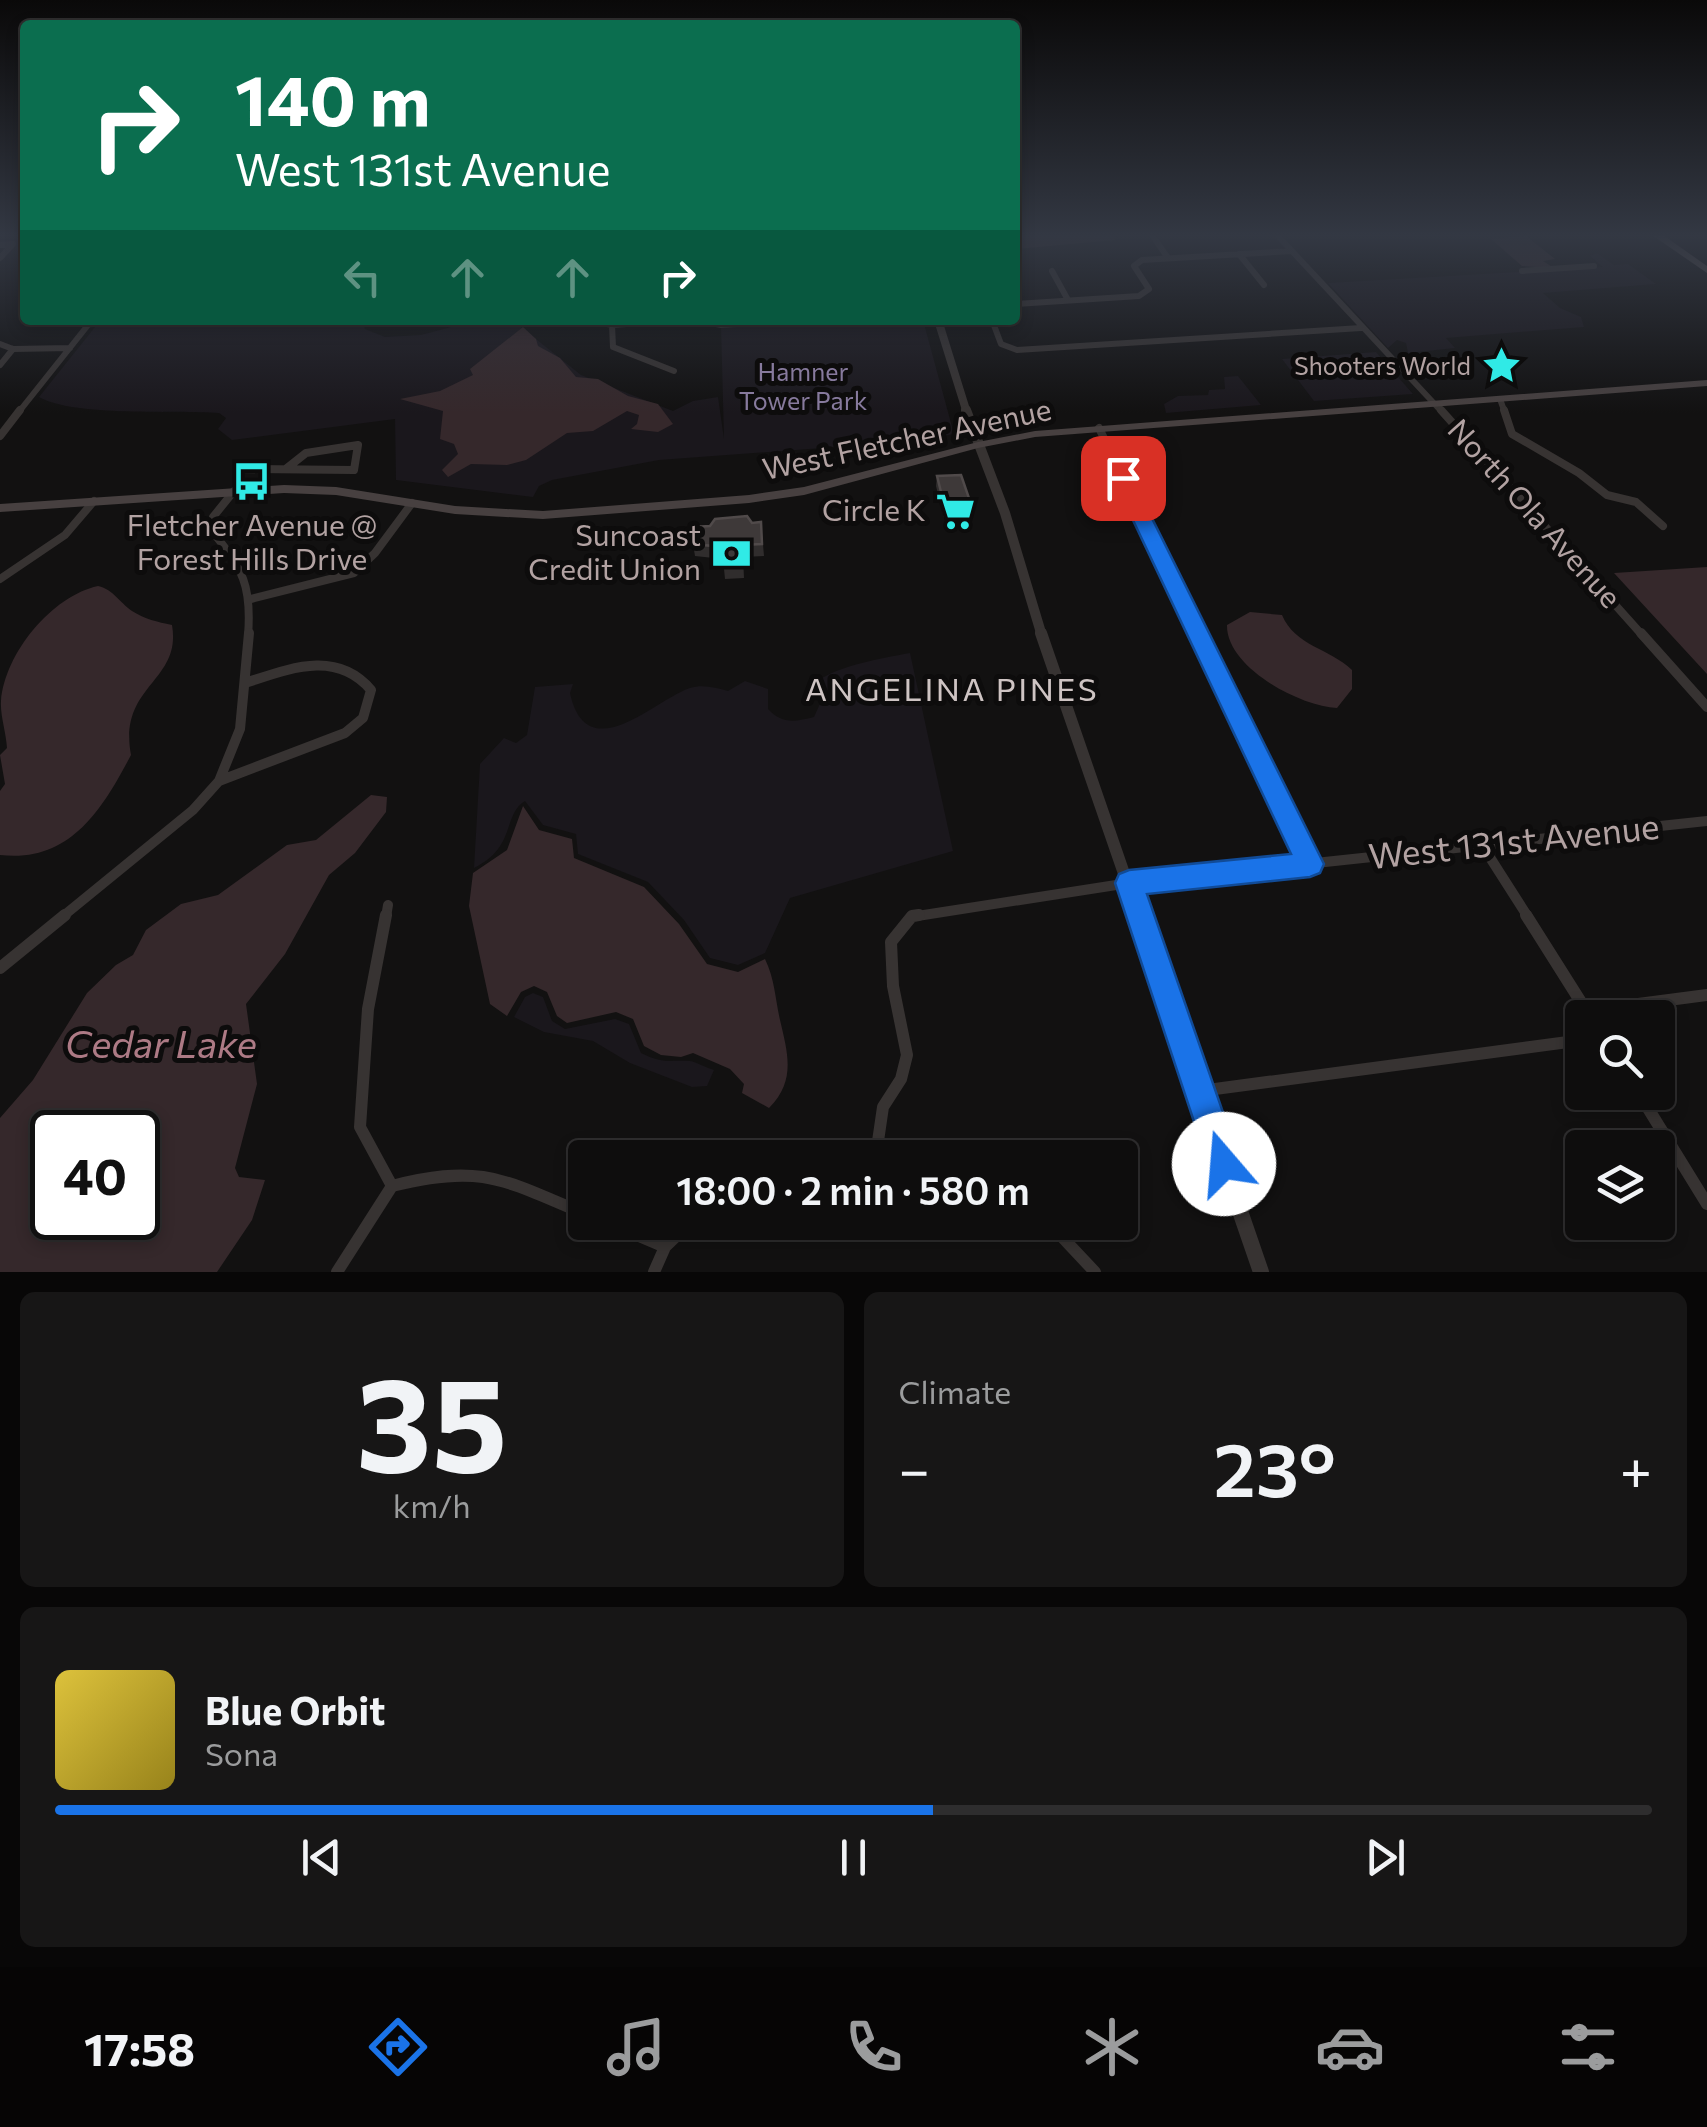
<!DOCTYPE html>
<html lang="en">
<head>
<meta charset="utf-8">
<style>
	body { margin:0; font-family:Commissioner,sans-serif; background:#171616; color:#f1f3f6; height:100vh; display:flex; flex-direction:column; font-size:38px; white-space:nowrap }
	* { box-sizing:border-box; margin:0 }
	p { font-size:32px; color:#9b9c9d }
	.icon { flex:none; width:55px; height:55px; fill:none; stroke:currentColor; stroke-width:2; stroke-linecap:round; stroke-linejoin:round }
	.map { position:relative; height:1272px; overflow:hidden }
	.panel { display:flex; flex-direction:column; gap:20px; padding:20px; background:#080707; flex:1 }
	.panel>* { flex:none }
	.banner { position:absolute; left:20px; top:20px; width:1000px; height:305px; border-radius:10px; box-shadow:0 5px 15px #0003,0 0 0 2px #2e2d2e; background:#0b6e4f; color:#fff; overflow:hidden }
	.tools { position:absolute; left:1565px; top:1000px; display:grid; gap:20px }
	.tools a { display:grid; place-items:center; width:110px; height:110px; border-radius:10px; background:#0e0d0d; box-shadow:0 5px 15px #0003,0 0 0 2px #2e2d2e; font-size:50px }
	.speed { position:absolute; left:30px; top:1110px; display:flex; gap:20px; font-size:50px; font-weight:700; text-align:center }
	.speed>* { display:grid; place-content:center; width:130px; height:130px; border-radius:50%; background:#0e0d0d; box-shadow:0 5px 15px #0003,0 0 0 2px #2e2d2e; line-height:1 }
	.speed .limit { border:5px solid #111; border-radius:15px; background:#fff; color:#111 }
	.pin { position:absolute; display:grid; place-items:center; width:85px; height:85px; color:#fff; margin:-42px; border-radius:20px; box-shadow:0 5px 15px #0006 }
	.me { position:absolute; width:110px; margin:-55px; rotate:342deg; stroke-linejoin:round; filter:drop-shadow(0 0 8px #0008) }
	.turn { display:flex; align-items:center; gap:35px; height:210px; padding:0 50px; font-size:45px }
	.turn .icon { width:130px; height:130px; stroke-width:2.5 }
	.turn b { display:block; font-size:70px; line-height:85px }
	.lanes { display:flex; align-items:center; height:95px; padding:0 50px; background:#0003; justify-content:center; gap:50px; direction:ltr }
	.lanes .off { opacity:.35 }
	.big { font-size:75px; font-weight:600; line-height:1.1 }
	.panel .card { flex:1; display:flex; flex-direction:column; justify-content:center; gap:15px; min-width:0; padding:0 35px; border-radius:15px; background:#171616 }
	.panel .dial { align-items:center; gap:0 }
	.dial b { font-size:130px; line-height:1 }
	.song { display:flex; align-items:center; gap:30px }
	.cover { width:120px; height:120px; border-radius:15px; background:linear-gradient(135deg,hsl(50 70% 55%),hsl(50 70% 35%)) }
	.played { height:10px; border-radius:5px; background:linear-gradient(90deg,#1a73e8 55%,#2e2d2e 55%) }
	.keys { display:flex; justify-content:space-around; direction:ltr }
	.heat { display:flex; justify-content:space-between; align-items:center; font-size:55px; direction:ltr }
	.panel .tiles { flex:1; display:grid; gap:20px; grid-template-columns:1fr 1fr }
	.card:last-child { grid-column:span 2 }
	.trip { position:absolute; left:568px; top:1140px; width:570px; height:100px; border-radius:10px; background:#0e0d0d; box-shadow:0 5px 15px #0003,0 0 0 2px #2e2d2e; font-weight:600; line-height:100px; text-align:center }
	.tabs { display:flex; height:160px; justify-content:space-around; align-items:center; background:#060505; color:#9b9c9d }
	.tabs .icon { width:70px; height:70px }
	.tabs .on { color:#1a73e8 }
	.tabs b { font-size:45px; color:#f1f3f6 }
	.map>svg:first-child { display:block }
	.green { fill:#1a171c }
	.water { fill:#35282b; fill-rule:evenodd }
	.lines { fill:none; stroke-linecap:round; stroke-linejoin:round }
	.minor-far3 { stroke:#373332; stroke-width:6 }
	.minor-far2 { stroke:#373332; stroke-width:8 }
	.minor-far1 { stroke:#373332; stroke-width:10 }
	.minor { stroke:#373332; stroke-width:12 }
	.tertiary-far3 { stroke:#373332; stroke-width:8 }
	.tertiary-far2 { stroke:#373332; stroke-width:10 }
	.tertiary-far1 { stroke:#373332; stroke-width:12 }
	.tertiary { stroke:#373332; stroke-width:16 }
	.secondary { fill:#474040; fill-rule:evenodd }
	.primary { fill:#564f4e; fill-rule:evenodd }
	.wall { fill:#302d2d }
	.building { fill:#3e3939; stroke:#504a4a; stroke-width:2.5 }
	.route { fill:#1a73e8; stroke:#114b97; stroke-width:2.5 }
	.labels { text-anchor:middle; stroke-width:10; stroke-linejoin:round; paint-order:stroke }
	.far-poi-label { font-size:25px; fill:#b2a2a2; stroke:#0d0c0c; text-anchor:end }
	.far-park-label { font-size:25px; fill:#877a9d; stroke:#0d0c0c }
	.street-label { font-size:30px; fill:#b2a2a2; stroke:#0d0c0c }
	.poi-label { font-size:30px; fill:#b2a2a2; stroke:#0d0c0c; text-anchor:end }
	.neighbourhood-label { font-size:32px; letter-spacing:2.5px; fill:#cec4c3; stroke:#0d0c0c }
	.near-street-label { font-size:35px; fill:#b2a2a2; stroke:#0d0c0c }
	.near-water-label { font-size:38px; font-style:italic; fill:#ad7a85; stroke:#0d0c0c }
</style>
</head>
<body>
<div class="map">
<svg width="1707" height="1272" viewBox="0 0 1707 1272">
	<rect width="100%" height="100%" fill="#121111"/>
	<path class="green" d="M1597,253L1614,265L1628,264L1656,284L1543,293L1560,308L1581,317L1584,327L1446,338L1455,348L1408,353L1406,343L1397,340L1388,348L1328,283L1603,267L1590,256Z
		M95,320H362L365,329L385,337L421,335L451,327L460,320H525L521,327L581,375L673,411L693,401L718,397L724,439L721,327L923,320L954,434L917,441L659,460L552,480L539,486L533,497L396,480L395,419L232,440L218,429L226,418L219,413C176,410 74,417 39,397L95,327L89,328Z
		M1376,352L1413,394L1314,401L1282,359Z
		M1238,376L1261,405L1166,413L1164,404L1178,396L1208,395L1209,390L1225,389L1224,377Z
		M910,653L953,851L790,898L765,953L738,965L710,958L684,920L648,882L578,854L576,834L543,825L525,801C502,815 517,847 474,868L480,764L504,738L516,743L527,735L535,687L573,684L570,693C587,771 657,698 690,688C703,684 716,688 728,691L745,681L768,689V709C782,724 794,722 814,717L823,697L817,681C844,664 879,659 910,653Z
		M533,993L543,997L552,1021L565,1029L615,1019L629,1024L641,1053C663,1064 668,1060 690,1061C696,1062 707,1068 714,1070L707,1086L692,1087L630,1063L593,1041L544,1032L514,1017L525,997Z"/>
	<path class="water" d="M1015,235H1113L1115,240L1015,249Z
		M1526,236L1555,259L1543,261L1554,268L1522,266L1491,239Z
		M523,327L536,339L538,346L560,358L576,377L598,379L628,396L658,404L673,424L658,432L631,429L637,424L639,415L627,411L593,431L567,433L526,460L507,465L471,464L448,477L442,470L458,454L454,444L440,439L443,411L400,399L440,391L473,375L470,369Z
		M1707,567V674L1614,573Z
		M98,586C114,590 119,602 132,611C145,619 157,622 172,625C182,682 118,685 131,755C102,810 70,863 0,855V791L5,784L0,755L7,748C6,732 0,715 1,701C5,653 52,596 98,586Z
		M1250,612L1282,615C1295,646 1329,648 1352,670V689L1337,708C1299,706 1226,667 1227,625Z
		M371,795L387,797L386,812L355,853L329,875L285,954L246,1004L257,1084L235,1168L239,1177L265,1180L252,1220L217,1272H0V1118L33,1080L87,993L116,965L133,955L146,930L181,904L218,895L287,845L316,840ZM52,1132H138V1218H52Z
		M523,806L539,830L572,839L574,858L644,887L679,924L707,964L738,972L765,959C775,980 775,998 780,1020C788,1054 796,1081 769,1108L742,1093L744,1084L730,1069L693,1053L681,1057L661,1055L644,1046L633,1019L616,1012L567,1023L557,1016L547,992L534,986L521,992L507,1016L490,1004L469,906L473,873L507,850Z"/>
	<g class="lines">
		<path class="minor-far3" d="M1152,235L1168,258
			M1277,235L1443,413
			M0,245L13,244L0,258
			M1239,254L1264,285
			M1052,271L1068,300
			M1522,271L1594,266
			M1015,304L1139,296L1149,289L1134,266L1142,260L1292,251
			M589,320L612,325L685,320
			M698,320L721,325L797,320
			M992,320L1001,344L1017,350L1361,328
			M612,325L613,347L674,371
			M0,344L13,349L70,348
			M0,365L13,349
			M1500,399L1505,413
			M18,413L92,320"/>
		<path class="minor-far2" d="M1441,410L1643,636
			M1504,410L1512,434L1579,473L1607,495L1636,502L1663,526
			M1099,428L1200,636
			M0,436L20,410
			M240,469L354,470L358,445L306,453L287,468
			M234,491L213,517L212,531C243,570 252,585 248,636
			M0,579L65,535L94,501
			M251,599L354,573L375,553L412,503"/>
		<path class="minor-far1" d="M1198,633L1310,864
			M1641,633L1707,707
			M219,781L345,733L363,718L371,690C336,649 289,669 245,683
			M1482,845L1528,917
			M62,917L193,810L219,781L240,729L249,633
			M386,917L388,905
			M911,917L1129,883L1707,821"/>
		<path class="minor" d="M386,915L368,1009L360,1127L392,1186
			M1526,915L1591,1018
			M0,968L65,915
			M1607,1018L1623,1006L1707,995
			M1200,1091L1568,1042L1582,1033
			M1638,1092L1707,1204
			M877,1148L883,1107L901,1079L907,1055L893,986L891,942L912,916L919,915
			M842,1158L877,1148L929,1158
			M606,1222L665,1247
			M1048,1222L1095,1272
			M337,1272L392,1186C482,1163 504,1180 585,1214
			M654,1272L665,1247L691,1222"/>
		<path class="tertiary-far3" d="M938,320L967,413"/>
		<path class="tertiary-far2" d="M966,410L1005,513L1042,636"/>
		<path class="tertiary-far1" d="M1041,633L1139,917"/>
		<path class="tertiary" d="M1138,915L1261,1272"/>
		<path class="secondary" d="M1707,380V386L1035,437L978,448L804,495L749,503L543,519L455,514L336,495L284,493L0,512V504L284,485L336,487L455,506L543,511L749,495L804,487L978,442L1035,431Z"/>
		<path class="primary" d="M1652,235H1663L1707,266V273Z"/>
	</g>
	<path class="wall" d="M937,476L972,507L971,516L944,518L936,486Z
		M761,522L764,556L743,557L744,578L725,579L723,559L695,556L693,544L752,523Z"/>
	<path class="building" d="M961,475L972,507L945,508L937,476Z
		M747,516L752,523L761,522L762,544L741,545L742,566L723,567V547L693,544V527L710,526L715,519Z"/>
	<linearGradient id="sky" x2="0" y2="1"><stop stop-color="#0a0909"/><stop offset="0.57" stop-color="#333843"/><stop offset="1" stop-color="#333843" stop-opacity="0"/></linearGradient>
	<rect width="1707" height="413" fill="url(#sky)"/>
	<path class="route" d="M1123,471L1132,478L1324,864L1320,873L1310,877L1147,894L1241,1164L1237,1176L1224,1181L1212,1176L1208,1164L1115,883L1119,874L1129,870L1291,854L1113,478Z"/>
	<defs>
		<symbol id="sight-bare" viewBox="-9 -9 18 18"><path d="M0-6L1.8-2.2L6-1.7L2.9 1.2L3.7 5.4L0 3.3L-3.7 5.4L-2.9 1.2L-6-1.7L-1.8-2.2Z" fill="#30eae6" stroke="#0d0c0c" stroke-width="2.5" paint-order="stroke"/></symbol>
		<symbol id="bus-bare" viewBox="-9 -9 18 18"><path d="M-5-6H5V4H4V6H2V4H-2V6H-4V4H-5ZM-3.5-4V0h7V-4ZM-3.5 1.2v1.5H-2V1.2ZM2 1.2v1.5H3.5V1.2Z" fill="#30eae6" stroke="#0d0c0c" stroke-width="2.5" paint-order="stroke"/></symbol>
		<symbol id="supermarket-bare" viewBox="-9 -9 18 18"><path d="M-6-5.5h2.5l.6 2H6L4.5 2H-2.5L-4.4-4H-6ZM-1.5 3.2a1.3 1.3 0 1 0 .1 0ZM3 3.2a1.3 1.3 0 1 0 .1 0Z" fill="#30eae6" stroke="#0d0c0c" stroke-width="2.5" paint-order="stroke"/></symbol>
		<symbol id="bank-bare" viewBox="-9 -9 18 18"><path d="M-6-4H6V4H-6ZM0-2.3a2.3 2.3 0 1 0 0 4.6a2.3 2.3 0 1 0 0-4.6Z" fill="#30eae6" stroke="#0d0c0c" stroke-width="2.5" paint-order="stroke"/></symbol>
	</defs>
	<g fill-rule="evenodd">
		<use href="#sight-bare" x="1474" y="338" width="55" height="55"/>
		<use href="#bus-bare" x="224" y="454" width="55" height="55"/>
		<use href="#supermarket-bare" x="928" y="484" width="55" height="55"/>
		<use href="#bank-bare" x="704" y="526" width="55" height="55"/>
	</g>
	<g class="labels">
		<g class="far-poi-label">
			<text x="1471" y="375">Shooters World</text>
		</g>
		<g class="far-park-label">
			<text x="803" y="381">Hamner<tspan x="803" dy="29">Tower Park</tspan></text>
		</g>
		<g class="street-label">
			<text transform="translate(907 440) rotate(-12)" y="10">West Fletcher Avenue</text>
			<text transform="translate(1534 514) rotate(48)" y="10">North Ola Avenue</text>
		</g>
		<g class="poi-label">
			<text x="926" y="521">Circle K</text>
			<text x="252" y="536" text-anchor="middle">Fletcher Avenue @<tspan x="252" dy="34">Forest Hills Drive</tspan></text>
			<text x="701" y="546">Suncoast<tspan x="701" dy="34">Credit Union</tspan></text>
		</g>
		<g class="neighbourhood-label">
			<text x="952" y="701">ANGELINA PINES</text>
		</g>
		<g class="near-street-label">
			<text transform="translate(1514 842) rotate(-6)" y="12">West 131st Avenue</text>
		</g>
		<g class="near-water-label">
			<text x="161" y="1058">Cedar Lake</text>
		</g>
	</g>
</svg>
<div class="tools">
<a><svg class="icon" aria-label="search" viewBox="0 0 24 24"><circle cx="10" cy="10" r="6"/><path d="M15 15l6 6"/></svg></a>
<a><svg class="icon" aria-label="layers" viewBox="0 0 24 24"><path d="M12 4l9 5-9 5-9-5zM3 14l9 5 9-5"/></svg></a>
</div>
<div class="speed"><div class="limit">40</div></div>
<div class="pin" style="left:1123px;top:478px;background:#d93025"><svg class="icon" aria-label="arrive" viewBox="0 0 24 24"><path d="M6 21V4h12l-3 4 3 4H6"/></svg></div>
<svg class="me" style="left:1224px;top:1164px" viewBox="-20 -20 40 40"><circle r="19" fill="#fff"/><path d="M0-13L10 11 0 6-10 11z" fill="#1a73e8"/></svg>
<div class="trip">18:00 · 2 min · 580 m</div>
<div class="banner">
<div class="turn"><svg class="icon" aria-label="right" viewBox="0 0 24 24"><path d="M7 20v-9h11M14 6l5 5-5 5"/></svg><div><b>140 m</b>West 131st Avenue</div></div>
<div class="lanes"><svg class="icon off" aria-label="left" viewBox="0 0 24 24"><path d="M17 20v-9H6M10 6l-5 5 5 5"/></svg><svg class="icon off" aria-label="ahead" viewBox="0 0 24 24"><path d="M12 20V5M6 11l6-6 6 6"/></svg><svg class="icon off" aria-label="ahead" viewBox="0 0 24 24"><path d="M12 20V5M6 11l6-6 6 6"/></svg><svg class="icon" aria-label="right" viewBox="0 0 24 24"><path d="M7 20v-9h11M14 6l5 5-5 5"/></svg></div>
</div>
</div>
<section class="panel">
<div class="tiles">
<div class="card dial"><b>35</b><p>km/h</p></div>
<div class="card"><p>Climate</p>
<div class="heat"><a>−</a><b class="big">23°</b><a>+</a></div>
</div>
<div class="card">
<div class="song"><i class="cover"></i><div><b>Blue Orbit</b><p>Sona</p></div></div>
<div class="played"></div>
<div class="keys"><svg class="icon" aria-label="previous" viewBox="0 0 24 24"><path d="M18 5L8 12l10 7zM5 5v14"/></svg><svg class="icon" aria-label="pause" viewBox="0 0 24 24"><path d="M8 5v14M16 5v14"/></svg><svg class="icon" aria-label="next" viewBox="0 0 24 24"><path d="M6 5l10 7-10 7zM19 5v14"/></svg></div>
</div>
</div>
</section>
<nav class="tabs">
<b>17:58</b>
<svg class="icon on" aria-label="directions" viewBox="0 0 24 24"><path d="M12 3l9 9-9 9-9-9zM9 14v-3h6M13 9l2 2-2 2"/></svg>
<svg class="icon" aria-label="music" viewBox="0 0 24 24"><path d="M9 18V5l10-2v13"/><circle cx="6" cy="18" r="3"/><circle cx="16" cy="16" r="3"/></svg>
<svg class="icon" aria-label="phone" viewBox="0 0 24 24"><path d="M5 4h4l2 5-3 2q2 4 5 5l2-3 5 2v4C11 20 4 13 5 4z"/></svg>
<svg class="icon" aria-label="climate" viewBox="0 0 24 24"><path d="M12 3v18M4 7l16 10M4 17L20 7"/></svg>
<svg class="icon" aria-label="car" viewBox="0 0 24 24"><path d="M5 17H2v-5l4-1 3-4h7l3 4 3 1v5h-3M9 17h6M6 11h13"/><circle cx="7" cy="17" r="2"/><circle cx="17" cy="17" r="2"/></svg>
<svg class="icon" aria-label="filters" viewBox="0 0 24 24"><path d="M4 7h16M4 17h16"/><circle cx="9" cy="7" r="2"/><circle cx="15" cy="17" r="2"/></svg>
</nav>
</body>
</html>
